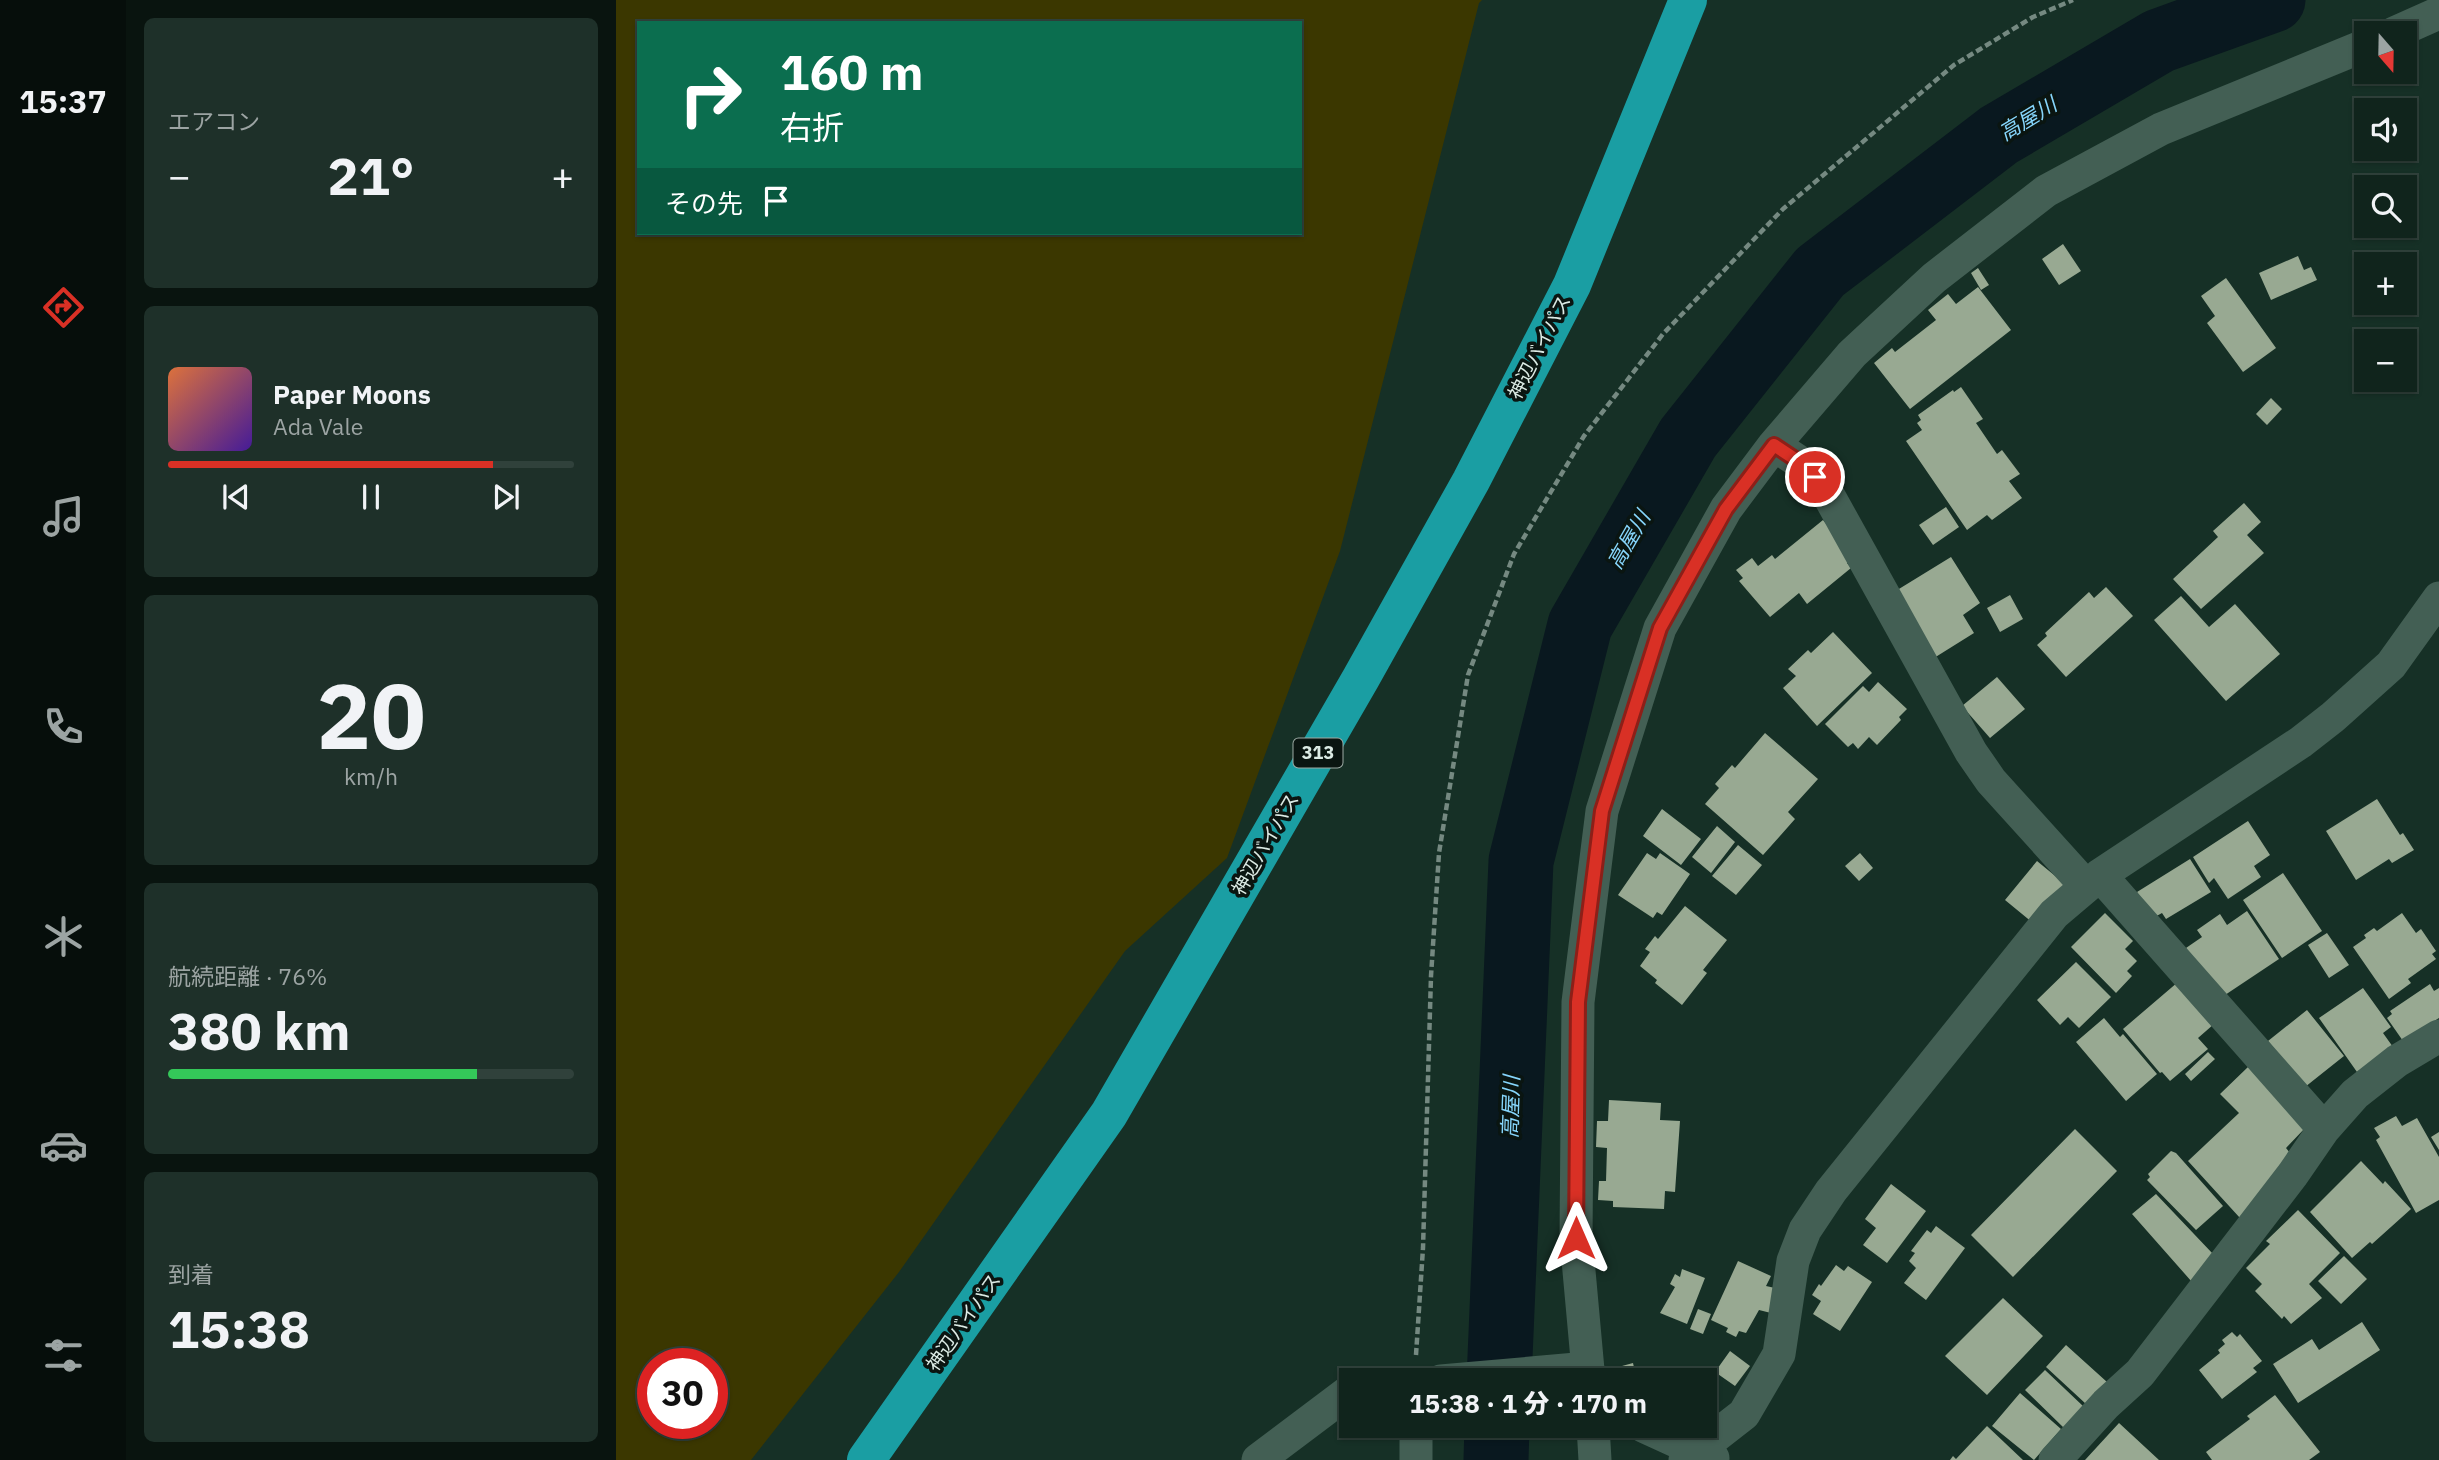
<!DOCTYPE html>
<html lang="ja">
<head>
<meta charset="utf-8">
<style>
	body { margin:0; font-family:"IBM Plex Sans","Noto Sans JP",sans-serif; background:#1e3029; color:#f1f3f6; height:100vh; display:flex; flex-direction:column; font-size:26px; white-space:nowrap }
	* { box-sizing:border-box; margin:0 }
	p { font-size:23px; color:#9ca4a3 }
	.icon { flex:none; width:38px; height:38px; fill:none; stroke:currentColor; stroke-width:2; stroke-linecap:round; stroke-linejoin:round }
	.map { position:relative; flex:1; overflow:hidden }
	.drawer { display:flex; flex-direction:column; gap:18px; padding:18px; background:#09140f; width:490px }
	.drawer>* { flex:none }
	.hud { position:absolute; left:21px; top:21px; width:665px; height:214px; border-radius:0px; box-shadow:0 2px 5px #0004,0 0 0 2px #30413b; background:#0b6e4f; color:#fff; overflow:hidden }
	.needle { width:46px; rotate:160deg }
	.buttons { position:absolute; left:1738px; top:21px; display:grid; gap:14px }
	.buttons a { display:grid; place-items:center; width:63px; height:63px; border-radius:0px; background:#10241c; box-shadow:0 2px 5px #0004,0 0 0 2px #30413b; font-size:35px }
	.speed { position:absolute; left:21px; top:1348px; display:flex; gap:14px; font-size:35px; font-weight:700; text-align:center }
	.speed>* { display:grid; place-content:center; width:91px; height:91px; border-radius:50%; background:#10241c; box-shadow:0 2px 5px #0004,0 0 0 2px #30413b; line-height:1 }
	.speed .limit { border:10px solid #d22; background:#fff; color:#111 }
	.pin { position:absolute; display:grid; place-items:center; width:60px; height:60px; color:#fff; margin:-30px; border:4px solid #fff; border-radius:50%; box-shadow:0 2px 7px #0007 }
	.me { position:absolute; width:77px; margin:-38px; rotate:0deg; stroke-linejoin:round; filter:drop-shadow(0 0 5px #0008) }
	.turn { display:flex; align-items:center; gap:24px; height:147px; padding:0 28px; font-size:32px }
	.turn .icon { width:91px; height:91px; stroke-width:2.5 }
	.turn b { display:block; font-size:49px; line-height:60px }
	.then { display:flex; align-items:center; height:66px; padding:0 28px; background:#0003; gap:14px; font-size:26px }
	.big { font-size:52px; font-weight:800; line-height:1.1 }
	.drawer .tile { flex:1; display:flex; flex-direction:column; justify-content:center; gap:10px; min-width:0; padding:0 24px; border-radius:10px; background:#1e3029 }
	.drawer .dial { align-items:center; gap:0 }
	.dial b { font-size:91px; line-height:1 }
	.song { display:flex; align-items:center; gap:21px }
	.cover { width:84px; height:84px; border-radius:10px; background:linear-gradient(135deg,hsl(20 70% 55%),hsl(260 70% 35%)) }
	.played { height:7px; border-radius:4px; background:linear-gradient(90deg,#d93025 80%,#30413b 80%) }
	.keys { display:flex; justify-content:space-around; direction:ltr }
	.heat { display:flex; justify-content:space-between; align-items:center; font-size:38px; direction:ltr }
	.charge { height:10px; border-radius:5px; background:linear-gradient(90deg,#34c759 76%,#30413b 0) }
	.trip { position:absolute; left:723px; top:1368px; width:378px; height:70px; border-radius:0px; background:#10241c; box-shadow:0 2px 5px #0004,0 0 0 2px #30413b; font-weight:800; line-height:70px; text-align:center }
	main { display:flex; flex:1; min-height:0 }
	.tab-bar { display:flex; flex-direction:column; width:126px; justify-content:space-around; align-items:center; background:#060e0b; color:#9ca4a3 }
	.tab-bar .icon { width:49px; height:49px }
	.tab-bar .current { color:#d93025 }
	.tab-bar b { font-size:32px; color:#f1f3f6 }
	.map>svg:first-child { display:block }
	.green { fill:#3b3700; fill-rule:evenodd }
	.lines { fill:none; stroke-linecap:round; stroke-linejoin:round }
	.river { stroke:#09181f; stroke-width:65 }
	.building { fill:#98a992 }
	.path { stroke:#758981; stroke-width:4.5; stroke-dasharray:7 3.5; stroke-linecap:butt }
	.street { stroke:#435f54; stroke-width:33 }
	.highway { stroke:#1a9ea3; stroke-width:38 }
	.route-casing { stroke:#8d1f18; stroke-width:18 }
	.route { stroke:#d93025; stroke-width:12 }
	.labels { text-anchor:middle; stroke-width:7; stroke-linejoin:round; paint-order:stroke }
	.shield { fill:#0a1511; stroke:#9daba5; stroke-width:2 }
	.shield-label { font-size:18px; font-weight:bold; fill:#dcebe5 }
	.street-label { font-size:19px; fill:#dcebe5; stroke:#0a1511 }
	.water-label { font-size:21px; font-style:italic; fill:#86d5fb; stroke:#0a1511 }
</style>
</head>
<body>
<main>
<nav class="tab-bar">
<b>15:37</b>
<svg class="icon current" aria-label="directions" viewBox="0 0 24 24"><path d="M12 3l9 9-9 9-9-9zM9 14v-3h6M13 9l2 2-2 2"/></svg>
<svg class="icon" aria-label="music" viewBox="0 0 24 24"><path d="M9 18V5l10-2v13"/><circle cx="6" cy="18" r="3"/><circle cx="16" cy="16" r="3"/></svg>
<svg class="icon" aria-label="phone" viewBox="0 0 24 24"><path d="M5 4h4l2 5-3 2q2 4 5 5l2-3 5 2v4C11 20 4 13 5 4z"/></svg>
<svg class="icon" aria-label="climate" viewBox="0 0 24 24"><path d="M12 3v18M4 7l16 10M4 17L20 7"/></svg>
<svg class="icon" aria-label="car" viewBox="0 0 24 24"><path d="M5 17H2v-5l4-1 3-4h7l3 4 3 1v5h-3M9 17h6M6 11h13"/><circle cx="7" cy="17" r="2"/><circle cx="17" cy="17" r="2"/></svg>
<svg class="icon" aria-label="filters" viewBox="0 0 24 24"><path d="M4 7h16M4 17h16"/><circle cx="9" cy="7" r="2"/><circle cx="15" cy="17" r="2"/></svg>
</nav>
<section class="drawer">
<div class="tile"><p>エアコン</p>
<div class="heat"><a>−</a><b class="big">21°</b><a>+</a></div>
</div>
<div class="tile">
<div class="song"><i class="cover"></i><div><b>Paper Moons</b><p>Ada Vale</p></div></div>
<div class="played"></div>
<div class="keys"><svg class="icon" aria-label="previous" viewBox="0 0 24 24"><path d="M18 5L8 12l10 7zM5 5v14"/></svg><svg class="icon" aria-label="pause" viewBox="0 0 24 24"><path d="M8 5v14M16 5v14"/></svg><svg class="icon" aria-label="next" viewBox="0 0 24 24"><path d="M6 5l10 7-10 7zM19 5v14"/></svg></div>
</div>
<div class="tile dial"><b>20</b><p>km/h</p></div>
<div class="tile"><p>航続距離 · 76%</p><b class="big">380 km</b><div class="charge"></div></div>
<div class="tile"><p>到着</p><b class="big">15:38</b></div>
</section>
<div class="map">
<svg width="1823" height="1460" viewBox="0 0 1823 1460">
	<rect width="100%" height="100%" fill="#163026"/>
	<path class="green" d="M0,0H866L863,3L724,551L611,858L509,951L283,1272L135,1460H0ZM23,23H684V233H23ZM96,1363V1423H37V1363Z"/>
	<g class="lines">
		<path class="river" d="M883,1381L905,861L964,625L1072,438L1204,272L1383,135L1543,41L1657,0
			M880,1460L881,1426"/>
	</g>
	<path class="building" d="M1447,244L1465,271L1443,285L1426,259Z
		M1682,256L1688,270L1695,267L1701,280L1655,300L1643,273Z
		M1362,268L1373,285L1365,290L1355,273Z
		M1610,278L1660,348L1627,372L1591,323L1599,316L1585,296Z
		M1362,287L1395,330L1294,409L1258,363L1276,348L1279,352L1320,320L1312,310L1332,294L1340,304Z
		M1345,387L1367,419L1360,423L1381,454L1386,450L1404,474L1393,481L1406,498L1376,520L1371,515L1351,530L1290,441L1306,430L1301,423L1305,420L1302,415L1337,390L1338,392Z
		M1655,398L1666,409L1651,425L1640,414Z
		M1628,503L1645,522L1631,535L1648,553L1585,609L1557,579L1602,537L1597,531Z
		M1330,507L1343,527L1317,545L1303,525Z
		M1207,520L1238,557L1231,563L1235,568L1191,604L1183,593L1154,617L1123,581L1127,578L1120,570L1136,558L1142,566L1156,555L1159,559Z
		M1335,557L1364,603L1347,615L1358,633L1318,658L1278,592Z
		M1490,587L1517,616L1450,677L1421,645L1431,636L1429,633L1473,592L1478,598Z
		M1394,595L1407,619L1384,632L1371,608Z
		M1565,596L1593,627L1619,604L1664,654L1610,701L1538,620Z
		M1217,632L1256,673L1201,726L1167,688L1180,676L1172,669L1192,650L1195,653Z
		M1381,677L1409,709L1374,738L1346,706Z
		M1262,682L1291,709L1283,717L1285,720L1261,745L1253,737L1242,749L1237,743L1232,747L1209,724L1247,686L1253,692Z
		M1149,733L1202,779L1172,812L1179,819L1147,855L1089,804L1103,788L1099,784L1116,765L1119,768Z
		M1761,799L1784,835L1787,833L1798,850L1776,863L1773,859L1740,880L1710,831Z
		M1046,809L1085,839L1065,865L1027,836Z
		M1632,821L1654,855L1638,866L1645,877L1612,899L1598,878L1593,883L1577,857Z
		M1101,826L1119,842L1095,873L1076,857Z
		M1122,845L1146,865L1120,895L1096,876Z
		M1031,853L1040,859L1044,853L1074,874L1046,915L1041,912L1037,918L1002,895Z
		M1244,853L1257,868L1243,881L1229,866Z
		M1574,859L1595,892L1550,919L1546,913L1537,918L1521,892Z
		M1421,861L1449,884L1417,923L1389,900Z
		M1667,873L1706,931L1666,958L1627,900Z
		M1069,906L1111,940L1087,970L1091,973L1066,1005L1039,983L1041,980L1024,966L1034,952L1029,949L1039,936L1042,939Z
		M1631,911L1663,959L1603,999L1570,948L1586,937L1581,930L1604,914L1611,925Z
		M1489,913L1517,941L1509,949L1521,961L1511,971L1516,976L1500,993L1455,947Z
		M1786,913L1800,933L1805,929L1820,951L1816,954L1820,959L1792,979L1795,983L1773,999L1737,947L1750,938L1748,935L1758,928L1761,931Z
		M1711,933L1733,965L1713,978L1692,945Z
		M1460,962L1495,997L1463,1028L1452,1017L1444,1025L1421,1000Z
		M1562,982L1598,1024L1582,1038L1592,1049L1554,1081L1546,1072L1544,1073L1507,1029Z
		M1814,984L1818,991L1823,988V1018L1787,1041L1771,1018L1776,1014L1774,1011Z
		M1747,988L1775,1027L1767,1033L1777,1047L1741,1072L1703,1018Z
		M1691,1010L1728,1056L1689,1087L1652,1041Z
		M1488,1018L1504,1037L1507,1034L1541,1074L1510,1101L1460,1042Z
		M1592,1052L1599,1059L1575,1081L1569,1074Z
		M1632,1067L1690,1127L1670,1148L1674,1153L1624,1218L1572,1161L1623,1113L1604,1094Z
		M993,1100L1045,1103L1044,1120L1064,1121L1059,1192L1049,1191L1048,1209L997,1207V1201L982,1200L983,1181H990L991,1148L980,1147L981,1121H992Z
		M1780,1116L1786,1126L1801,1118L1823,1157V1200L1800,1213L1760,1140L1764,1137L1758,1128Z
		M1459,1129L1501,1171L1397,1277L1355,1235Z
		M1823,1132V1150L1815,1137Z
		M1555,1151L1560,1153L1607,1206L1580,1230L1531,1180L1534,1177L1532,1174Z
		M1745,1161L1767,1184L1769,1181L1795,1209L1756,1244L1754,1242L1736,1258L1694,1212Z
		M1275,1184L1310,1211L1271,1263L1247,1245L1260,1228L1249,1219Z
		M1540,1194L1597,1254L1576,1282L1516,1214Z
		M1682,1210L1724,1253L1693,1284L1706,1298L1675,1324L1668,1316L1666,1319L1639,1291L1646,1284L1630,1268L1654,1244L1650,1241Z
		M1320,1226L1349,1248L1310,1300L1288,1283L1300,1268L1293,1261L1299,1253L1295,1251L1311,1230L1315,1233Z
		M1728,1256L1751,1279L1725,1304L1702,1281Z
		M1122,1261L1155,1276L1150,1286L1159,1288L1155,1313L1143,1310L1130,1333L1123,1331L1120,1337L1110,1332L1112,1328L1095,1320Z
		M1220,1265L1228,1271L1232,1266L1256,1282L1224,1331L1197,1314L1205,1301L1196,1295L1203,1284L1205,1286Z
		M1066,1269L1089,1278L1071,1324L1044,1313L1059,1287L1054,1284L1059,1274L1064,1277Z
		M1387,1298L1427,1336L1371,1395L1329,1356Z
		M1082,1309L1095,1314L1087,1334L1074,1329Z
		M1746,1322L1764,1350L1682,1403L1657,1364L1696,1339L1703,1350Z
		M1616,1332L1621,1337L1624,1334L1646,1361L1637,1368L1641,1372L1606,1399L1583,1370L1604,1353L1602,1350L1609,1344L1606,1340Z
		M1450,1345L1491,1382L1470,1404L1430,1367Z
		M1114,1351L1134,1366L1119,1386L1099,1372Z
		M1017,1363L1021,1381H1009L1006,1366Z
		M1429,1370L1468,1407L1448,1428L1409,1390Z
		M1404,1393L1445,1429L1418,1460L1376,1426Z
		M1659,1395L1704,1452L1693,1460H1596L1590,1452L1634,1419L1631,1416Z
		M1503,1423L1543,1460H1469Z
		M1371,1426L1407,1460H1334L1337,1456L1340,1459Z"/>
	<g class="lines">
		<path class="path" d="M800,1355L807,1248L815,976L823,853L852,675L898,554L968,436L1047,334L1167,209L1338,65L1417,17L1457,0"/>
		<path class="street" d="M1778,33L1823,13
			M1158,445L1185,463L1209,489L1355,752L1375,781L1470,886
			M1484,875L1708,1129
			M825,1381L972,1368
			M973,1381L960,1238L962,1002L986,811L1044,628L1110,509L1158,445L1236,354L1318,278L1430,191L1545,129L1750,45
			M800,1426V1460
			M977,1426L979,1460
			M1027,1426L1097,1458
			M642,1460L735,1390
			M1069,1460L1128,1414L1163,1354L1177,1261L1189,1230L1215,1191L1438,914L1484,875L1685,742L1717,717L1775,665L1823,598
			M1439,1460L1490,1404L1524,1373L1677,1174L1708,1129L1739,1094L1781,1061L1823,1036"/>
		<path class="highway" d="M250,1460L493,1114L745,678L855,481L956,285L1072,0"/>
	</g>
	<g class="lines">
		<defs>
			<path id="route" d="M960,1238L962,1002L986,811L1044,628L1110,509L1158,445L1185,463L1199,477"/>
		</defs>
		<use href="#route" class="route-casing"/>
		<use href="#route" class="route"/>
	</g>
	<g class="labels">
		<rect class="shield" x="677.5" y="738.5" width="49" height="29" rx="5"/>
		<g class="shield-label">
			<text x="702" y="759">313</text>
		</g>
		<g class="street-label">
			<text transform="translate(923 347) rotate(-63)" y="7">神辺バイパス</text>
			<text transform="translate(649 844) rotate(-60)" y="7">神辺バイパス</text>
			<text transform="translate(347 1322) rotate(-55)" y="7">神辺バイパス</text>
		</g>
		<g class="water-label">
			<text transform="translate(1412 119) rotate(-31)" y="7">高屋川</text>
			<text transform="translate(1013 540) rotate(-60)" y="7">高屋川</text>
			<text transform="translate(895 1107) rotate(-88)" y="7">高屋川</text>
		</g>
	</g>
</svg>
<div class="buttons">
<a><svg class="needle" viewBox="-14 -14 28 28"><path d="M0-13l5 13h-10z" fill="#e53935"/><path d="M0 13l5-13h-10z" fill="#9ca4a3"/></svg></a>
<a><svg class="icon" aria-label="sound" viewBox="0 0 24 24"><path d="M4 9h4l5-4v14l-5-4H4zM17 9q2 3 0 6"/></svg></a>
<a><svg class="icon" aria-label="search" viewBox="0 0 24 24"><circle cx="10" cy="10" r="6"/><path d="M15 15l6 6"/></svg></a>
<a>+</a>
<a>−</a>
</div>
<div class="speed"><div class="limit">30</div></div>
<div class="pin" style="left:1199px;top:477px;background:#d93025"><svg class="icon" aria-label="arrive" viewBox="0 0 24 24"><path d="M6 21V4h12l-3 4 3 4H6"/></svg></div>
<svg class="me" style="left:960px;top:1238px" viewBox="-20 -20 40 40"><path d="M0-17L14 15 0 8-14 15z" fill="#d93025" stroke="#fff" stroke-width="4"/></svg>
<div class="trip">15:38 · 1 分 · 170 m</div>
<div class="hud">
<div class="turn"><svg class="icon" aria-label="right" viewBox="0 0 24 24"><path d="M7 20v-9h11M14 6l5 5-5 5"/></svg><div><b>160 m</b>右折</div></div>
<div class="then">その先<svg class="icon" aria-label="arrive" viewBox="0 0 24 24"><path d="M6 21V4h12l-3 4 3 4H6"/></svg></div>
</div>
</div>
</main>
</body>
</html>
